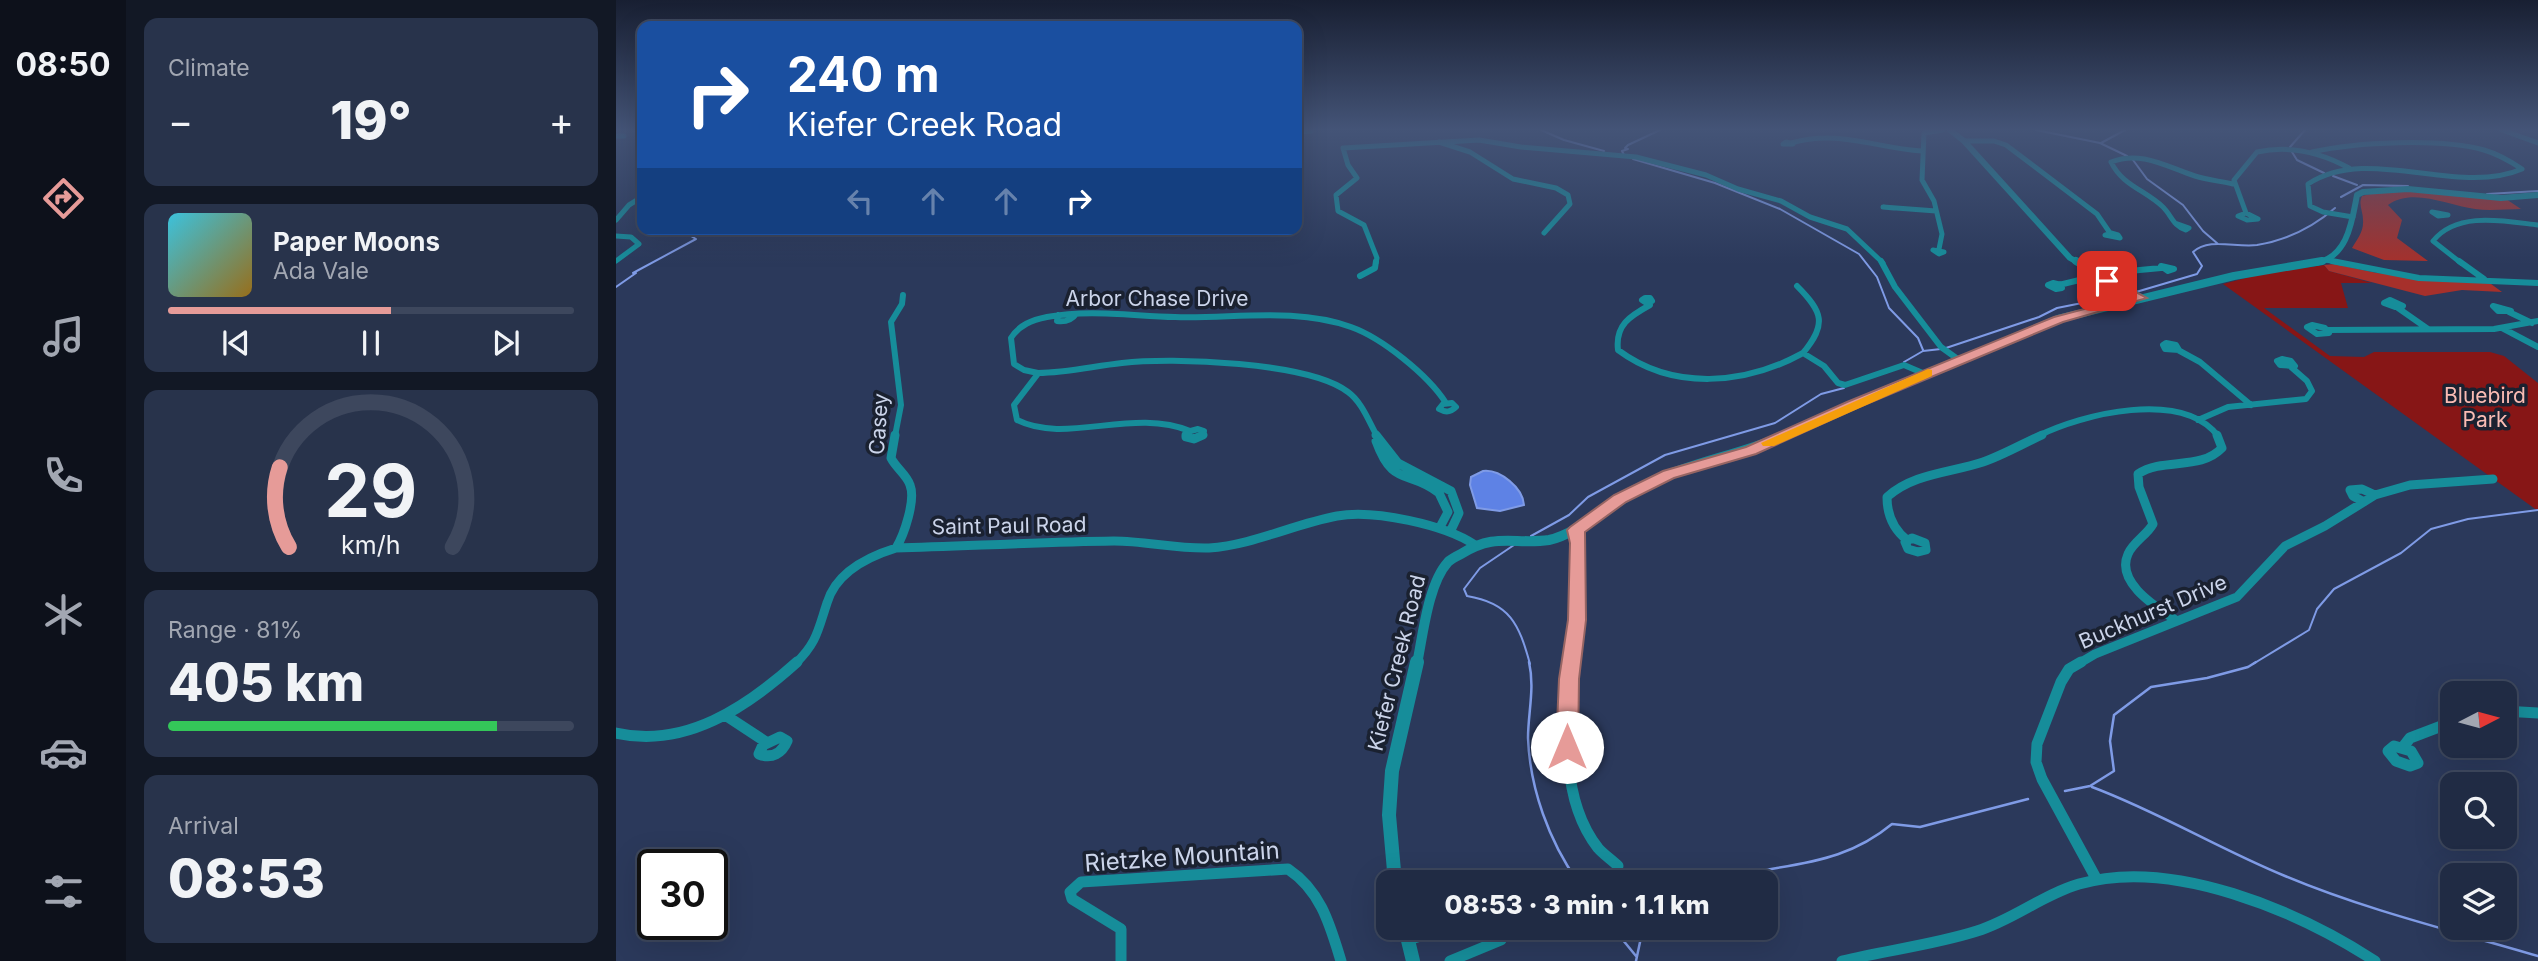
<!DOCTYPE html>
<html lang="en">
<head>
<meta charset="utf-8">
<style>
	body { margin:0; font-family:Inter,sans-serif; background:#28334b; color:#f1f3f6; height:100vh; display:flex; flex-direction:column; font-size:26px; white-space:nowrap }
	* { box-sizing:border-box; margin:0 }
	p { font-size:23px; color:#a2a7b2 }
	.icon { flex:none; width:38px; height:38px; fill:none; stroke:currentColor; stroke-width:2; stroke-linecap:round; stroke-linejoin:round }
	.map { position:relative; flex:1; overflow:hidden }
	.details { display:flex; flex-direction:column; gap:18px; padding:18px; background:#121825; width:490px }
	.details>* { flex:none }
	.hud { position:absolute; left:21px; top:21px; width:665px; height:214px; border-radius:14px; box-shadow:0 7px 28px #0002,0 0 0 2px #3d475d; background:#1a4fa0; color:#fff; overflow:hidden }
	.needle { width:46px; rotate:84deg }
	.fabs { position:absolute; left:1824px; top:681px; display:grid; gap:14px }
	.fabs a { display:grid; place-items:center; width:77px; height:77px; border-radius:14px; background:#202b44; box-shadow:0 7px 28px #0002,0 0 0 2px #3d475d; font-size:35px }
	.speed { position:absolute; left:21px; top:849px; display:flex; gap:14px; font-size:35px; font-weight:700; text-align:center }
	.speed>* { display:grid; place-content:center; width:91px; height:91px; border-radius:50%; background:#202b44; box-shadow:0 7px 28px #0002,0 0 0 2px #3d475d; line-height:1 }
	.speed .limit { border:4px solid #111; border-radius:10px; background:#fff; color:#111 }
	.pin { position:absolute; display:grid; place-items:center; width:60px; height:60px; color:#fff; margin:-30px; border-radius:14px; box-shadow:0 4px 10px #0006 }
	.me { position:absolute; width:77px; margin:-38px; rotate:0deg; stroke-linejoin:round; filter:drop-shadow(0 0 5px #0008) }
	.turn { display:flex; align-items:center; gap:24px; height:147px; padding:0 35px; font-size:32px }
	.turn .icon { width:91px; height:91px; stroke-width:2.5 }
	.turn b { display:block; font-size:49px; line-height:60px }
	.lanes { display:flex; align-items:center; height:66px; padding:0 35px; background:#0003; justify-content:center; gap:35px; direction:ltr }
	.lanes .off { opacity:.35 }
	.big { font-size:52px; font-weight:800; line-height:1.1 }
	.details .tile { flex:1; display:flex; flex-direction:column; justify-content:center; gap:10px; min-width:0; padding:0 24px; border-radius:14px; background:#28334b }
	.details .dial { align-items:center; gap:0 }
	.dial svg { height:182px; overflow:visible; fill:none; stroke:#3d475d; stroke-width:7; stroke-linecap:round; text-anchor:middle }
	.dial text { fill:#f1f3f6; stroke:none }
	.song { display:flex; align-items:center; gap:21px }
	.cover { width:84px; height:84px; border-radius:10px; background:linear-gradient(135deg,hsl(190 70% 55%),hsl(40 70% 35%)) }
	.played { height:7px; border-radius:4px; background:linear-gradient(90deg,#e69b98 55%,#3d475d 55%) }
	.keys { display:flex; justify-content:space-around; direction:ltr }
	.heat { display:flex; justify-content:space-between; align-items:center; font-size:38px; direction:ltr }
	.charge { height:10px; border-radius:5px; background:linear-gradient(90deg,#34c759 81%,#3d475d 0) }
	.trip { position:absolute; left:760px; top:870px; width:402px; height:70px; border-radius:14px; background:#202b44; box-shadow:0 7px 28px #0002,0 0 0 2px #3d475d; font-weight:800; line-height:70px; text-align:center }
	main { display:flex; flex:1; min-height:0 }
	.tab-bar { display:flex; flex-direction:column; width:126px; justify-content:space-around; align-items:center; background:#0d111b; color:#a2a7b2 }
	.tab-bar .icon { width:49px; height:49px }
	.tab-bar .active { color:#e69b98 }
	.tab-bar b { font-size:32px; color:#f1f3f6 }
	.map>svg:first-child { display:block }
	.green { fill:#871616 }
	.forest { fill:#a6302b }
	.water { fill:#5e82e5; stroke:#7f9be6; stroke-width:2 }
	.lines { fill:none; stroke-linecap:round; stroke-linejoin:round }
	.stream-far1 { stroke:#7f9be6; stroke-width:2 }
	.stream { stroke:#7f9be6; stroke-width:2.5 }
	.minor-far3 { stroke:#168d9a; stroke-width:5 }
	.minor-far2 { stroke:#168d9a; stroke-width:6 }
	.minor-far1 { stroke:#168d9a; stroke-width:9 }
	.minor { stroke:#168d9a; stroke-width:11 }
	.tertiary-far3 { stroke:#168d9a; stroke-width:6 }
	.tertiary-far2 { stroke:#168d9a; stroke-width:8 }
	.tertiary-far1 { stroke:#168d9a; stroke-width:10 }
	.tertiary { stroke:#168d9a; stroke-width:14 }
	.route { fill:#e69b98; stroke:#966563; stroke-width:2 }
	.slow { fill:#f59e0b }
	.labels { text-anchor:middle; stroke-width:7; stroke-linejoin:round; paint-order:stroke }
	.street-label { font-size:21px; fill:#cbd4ea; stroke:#1a2130 }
	.park-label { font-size:21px; fill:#f9bbb3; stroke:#1a2130 }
	.near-street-label { font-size:24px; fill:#cbd4ea; stroke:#1a2130 }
</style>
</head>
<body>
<main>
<nav class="tab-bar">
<b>08:50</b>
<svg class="icon active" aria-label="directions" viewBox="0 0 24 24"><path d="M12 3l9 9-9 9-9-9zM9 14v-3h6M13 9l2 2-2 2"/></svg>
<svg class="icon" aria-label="music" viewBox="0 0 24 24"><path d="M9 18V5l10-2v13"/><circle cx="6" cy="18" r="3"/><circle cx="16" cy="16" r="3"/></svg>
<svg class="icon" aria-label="phone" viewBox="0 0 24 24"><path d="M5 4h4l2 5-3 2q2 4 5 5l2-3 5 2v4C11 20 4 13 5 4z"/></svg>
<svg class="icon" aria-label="climate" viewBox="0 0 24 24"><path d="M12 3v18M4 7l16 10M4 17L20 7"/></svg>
<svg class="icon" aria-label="car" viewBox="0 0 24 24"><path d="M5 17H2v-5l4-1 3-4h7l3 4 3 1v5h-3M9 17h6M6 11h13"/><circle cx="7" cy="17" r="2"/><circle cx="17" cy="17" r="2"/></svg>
<svg class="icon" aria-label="filters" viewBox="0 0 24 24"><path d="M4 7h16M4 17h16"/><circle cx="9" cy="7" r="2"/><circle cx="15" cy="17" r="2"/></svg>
</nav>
<section class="details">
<div class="tile"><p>Climate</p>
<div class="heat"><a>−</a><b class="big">19°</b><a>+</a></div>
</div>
<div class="tile">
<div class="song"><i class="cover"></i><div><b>Paper Moons</b><p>Ada Vale</p></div></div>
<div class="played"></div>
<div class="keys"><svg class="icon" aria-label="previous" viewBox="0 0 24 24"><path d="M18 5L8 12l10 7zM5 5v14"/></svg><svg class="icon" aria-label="pause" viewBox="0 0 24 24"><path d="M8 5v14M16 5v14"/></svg><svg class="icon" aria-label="next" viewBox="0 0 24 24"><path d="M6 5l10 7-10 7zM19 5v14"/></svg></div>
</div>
<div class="tile dial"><svg viewBox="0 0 100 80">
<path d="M14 69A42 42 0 1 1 86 69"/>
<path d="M14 69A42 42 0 0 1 10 34" stroke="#e69b98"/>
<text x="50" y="56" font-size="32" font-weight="700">29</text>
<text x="50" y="72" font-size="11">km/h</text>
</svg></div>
<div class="tile"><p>Range · 81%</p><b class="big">405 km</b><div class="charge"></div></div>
<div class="tile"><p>Arrival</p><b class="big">08:53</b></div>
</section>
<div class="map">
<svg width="1922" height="961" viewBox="0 0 1922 961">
	<rect width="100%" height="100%" fill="#2b395b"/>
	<path class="green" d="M1708,265L1713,271L1756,283H1725L1732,308H1648L1714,356L1748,357L1758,352H1874L1888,356L1922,383V511L1607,284L1641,275Z"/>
	<path class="forest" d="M1771,190L1890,199L1905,209C1890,209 1874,211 1859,209C1833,206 1797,187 1772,205L1786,220L1781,238L1812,261L1768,260L1736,248C1741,239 1748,232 1747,220C1747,211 1742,205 1746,196Z
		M1719,264L1761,273L1871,281L1886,292L1846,290L1809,296L1713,271L1708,265Z"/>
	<path class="water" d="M867,471C884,469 907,488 908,505L884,511L861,508L854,485L855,477Z"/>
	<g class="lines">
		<path class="stream-far1" d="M925,130L948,140L988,151
			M1420,130L1484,143L1511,156
			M1485,143L1509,130
			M1674,147L1689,130
			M1676,152L1681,160L1708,173
			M1008,155L1006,151L1012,149L1009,148L1012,145L1044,130
			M1017,159L1099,183L1164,209L1243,254L1261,277L1273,308L1302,338L1307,350
			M1517,160L1531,179L1567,205L1587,231L1602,244
			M1717,176L1741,185
			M1871,194L1922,191
			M1725,197L1747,185L1792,186
			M0,287L20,273H17L80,239L63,229
			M1520,292L1581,274L1586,266L1577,252C1593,237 1620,248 1641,245C1671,240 1696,228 1719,208
			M1330,348L1423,317L1441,308L1511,294
			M1288,362L1307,351L1325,349
			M915,536L953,515L972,497L1049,455L1159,423L1205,394L1228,388
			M898,545L864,568L848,589L851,596C894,603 903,624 914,664
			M1637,664L1693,630L1701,609L1718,589L1785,553L1815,529L1852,519L1922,510"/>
		<path class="stream" d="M913,662C919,688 912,713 912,738C914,789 933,841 962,882
			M1476,787C1543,812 1603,849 1669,876C1750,910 1837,931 1922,956
			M1449,791L1474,786L1498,771L1494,741L1498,715L1535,687L1591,678L1632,667L1640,662
			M1109,882C1125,874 1143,871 1161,868C1205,861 1241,853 1276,824L1304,827L1412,799
			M997,928L1020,956
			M1020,961L1027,928"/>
		<path class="minor-far3" d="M1886,130L1922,143
			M681,132L695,131L684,132
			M0,136H8
			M1348,141H1378L1390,145L1481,214L1494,233
			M823,142L854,152L897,179L940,188L952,195L954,204L928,233
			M1170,142L1177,144H1167Z
			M1175,143C1222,129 1259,148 1306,151
			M1696,152C1740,142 1824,138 1868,150C1882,154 1894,161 1906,169C1841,197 1753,144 1692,184L1694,206L1707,212L1737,217
			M1278,208L1267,207L1320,211
			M1816,212L1832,215L1822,216Z
			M1630,213L1642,219L1631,220L1622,216Z
			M1630,213L1618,180L1641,152C1674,145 1704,152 1733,168
			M0,220L13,205L26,197
			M1559,223L1573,228L1570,230C1557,226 1556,216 1547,207C1529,190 1506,185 1495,162C1525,150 1551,167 1579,176C1592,180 1604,181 1617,184
			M1495,233L1502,235L1504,238L1489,235Z
			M0,236L15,237L23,244L0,261
			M1323,249L1326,234L1318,201L1306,180L1308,133L1327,130
			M1317,250L1328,252L1323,254Z
			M1710,260L1725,263
			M760,263L761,258L748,225L722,211L720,195L741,178L732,165L727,148L863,140L905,147L1020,157L1090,175L1122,189L1165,201L1194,217L1231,229L1267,263
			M1845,263L1817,241C1841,211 1888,221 1922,225"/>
		<path class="minor-far2" d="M1265,261L1279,287L1325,347L1343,360
			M1716,261L1803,278L1922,283
			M1843,261L1868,279
			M1545,266L1558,269L1552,271Z
			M744,276L759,268L760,261
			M1437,283L1445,285L1446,288L1440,289L1432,285Z
			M1443,285L1492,273L1545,268
			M1181,286C1207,312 1211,324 1187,353
			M1029,298H1034L1036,301L1029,302L1026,300Z
			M1774,300L1787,306L1779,307L1768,303Z
			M1033,302L1034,305C1014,316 999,325 1002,350C1057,391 1129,385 1187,353L1208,366L1222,383L1229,385L1288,365L1309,374
			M1877,306L1895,311H1882Z
			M1782,308L1812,329
			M1893,312L1916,323
			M442,315L441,321C449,322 455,321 460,314
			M1696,325L1709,328L1713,333L1701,334L1691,327Z
			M1886,328L1922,347
			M1711,330L1878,329L1922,321
			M1550,343L1560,345L1563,350L1549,349L1547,345Z
			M1562,350L1584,362L1635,405
			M1666,359L1675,361L1679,366L1664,365L1661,361Z
			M421,375L398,405L401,420C450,445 517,407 574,431
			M836,403L840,407C835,412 830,413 823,409L827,404Z
			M1582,420L1612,407L1690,399L1696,391L1691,381L1675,367
			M279,436L285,405L275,322L286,304L287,295
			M570,436L571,432L582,429L588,431L585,436
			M761,436C753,422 746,402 732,392C693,362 556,357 506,363C478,366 451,373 422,373L408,370L398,364L395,338C403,325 416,320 431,317C473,309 516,316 559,317C616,319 679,307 735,327C766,338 812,375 830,403
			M1422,436C1466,414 1566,389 1602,436"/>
		<path class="minor-far1" d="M279,435L275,458C280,468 291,475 294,485C300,500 288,535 280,548
			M570,435V437L578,439L587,435
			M760,435L782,463L835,491L843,513L835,530
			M760,441C777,488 792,469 823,493L832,512L824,527
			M1748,502L1737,496L1734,490L1746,489L1759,495
			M1296,538L1309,543L1310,550L1302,552L1292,549L1289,542Z
			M1291,540C1277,529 1271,514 1271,497C1298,473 1334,473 1367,462C1387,455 1406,444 1426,435
			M1561,621C1542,608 1499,583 1512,554C1517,542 1531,535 1537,524L1523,487L1522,474C1548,457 1584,471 1606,448L1601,435
			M179,664C201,643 202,630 211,603C220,572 251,557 280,548C352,546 425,542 498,541C529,541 561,549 593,548C637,545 678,524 721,516C757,509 830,525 859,545
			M957,664L961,620L960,530
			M1462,664L1479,654L1621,597L1669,546L1709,526L1759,495L1794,485L1877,479"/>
		<path class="minor" d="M957,662C951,721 942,797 982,848C987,854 996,860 1002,866
			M1465,662L1453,669L1445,682L1421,744L1420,762L1426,779L1481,880
			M1888,711L1922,713
			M109,715L150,742
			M0,733C69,749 131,707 181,662
			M164,737L171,741C166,753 156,759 143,754L147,745Z
			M1778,746L1795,751L1802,763L1794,766L1780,761L1772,751Z
			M1787,747L1794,738L1836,722
			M792,940L829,928
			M505,961V929L456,899L454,892L465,882L672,869C705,891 714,925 725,961
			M834,961L885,940L891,928
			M1226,961C1271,950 1317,945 1361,931C1397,920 1426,895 1463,884C1556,857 1682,911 1759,961"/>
		<path class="tertiary-far3" d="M1334,130L1348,141L1454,258L1463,263
			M1700,263C1732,257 1736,221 1741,195L1747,192L1792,189L1885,198L1922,195"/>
		<path class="tertiary-far2" d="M1460,261L1525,298
			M1166,436L1442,319L1618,276L1706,261"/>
		<path class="tertiary-far1" d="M801,664C807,635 812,584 832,562C835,559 841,556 845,554C880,532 898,545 933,540C961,535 1009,494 1039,480C1081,461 1127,454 1170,435"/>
		<path class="tertiary" d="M779,882L773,815L776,771L801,662
			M789,928L797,961"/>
	</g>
	<linearGradient id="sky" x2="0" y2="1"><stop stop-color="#181f32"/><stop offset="0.49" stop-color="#445477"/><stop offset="1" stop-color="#445477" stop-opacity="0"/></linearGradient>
	<rect width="1922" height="264" fill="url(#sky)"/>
	<path class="route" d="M1487,279H1496L1531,298L1447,322L1241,408L1140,454L1058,478L1010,502L969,532L970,620L963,679L962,747L959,753L951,755L943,753L940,747L943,679L952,620L954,543L951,530L954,527L998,495L1047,471L1130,447L1231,402L1438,317L1514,297L1487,284Z"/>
	<path class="slow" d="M1312,369L1316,370V376L1158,446H1147L1145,443Z"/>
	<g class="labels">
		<g class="street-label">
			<text x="541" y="306">Arbor Chase Drive</text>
			<text transform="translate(263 424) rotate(-86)" y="7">Casey</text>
			<text transform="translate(393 526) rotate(-1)" y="7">Saint Paul Road</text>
			<text transform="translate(1537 612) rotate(-23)" y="7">Buckhurst Drive</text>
			<text transform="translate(781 663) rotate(-76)" y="7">Kiefer Creek Road</text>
		</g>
		<g class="park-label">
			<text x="1869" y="403">Bluebird<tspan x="1869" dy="24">Park</tspan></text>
		</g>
		<g class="near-street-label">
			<text transform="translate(566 857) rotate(-4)" y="8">Rietzke Mountain</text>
		</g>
	</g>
</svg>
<div class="fabs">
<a><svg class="needle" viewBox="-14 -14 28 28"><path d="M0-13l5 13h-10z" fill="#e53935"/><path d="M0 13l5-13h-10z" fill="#a2a7b2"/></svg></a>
<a><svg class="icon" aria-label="search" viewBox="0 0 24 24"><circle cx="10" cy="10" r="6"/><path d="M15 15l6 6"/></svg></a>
<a><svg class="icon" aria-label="layers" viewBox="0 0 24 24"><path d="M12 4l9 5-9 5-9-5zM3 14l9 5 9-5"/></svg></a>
</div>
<div class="speed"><div class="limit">30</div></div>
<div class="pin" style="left:1491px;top:281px;background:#d93025"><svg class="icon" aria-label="arrive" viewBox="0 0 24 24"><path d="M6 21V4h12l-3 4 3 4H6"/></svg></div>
<svg class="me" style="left:951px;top:747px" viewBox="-20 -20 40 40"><circle r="19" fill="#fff"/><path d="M0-13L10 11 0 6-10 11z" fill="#e69b98"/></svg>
<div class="trip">08:53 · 3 min · 1.1 km</div>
<div class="hud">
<div class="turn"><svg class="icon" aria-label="right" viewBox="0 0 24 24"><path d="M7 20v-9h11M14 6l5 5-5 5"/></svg><div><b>240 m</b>Kiefer Creek Road</div></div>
<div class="lanes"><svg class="icon off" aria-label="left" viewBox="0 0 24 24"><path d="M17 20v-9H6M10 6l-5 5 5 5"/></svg><svg class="icon off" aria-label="ahead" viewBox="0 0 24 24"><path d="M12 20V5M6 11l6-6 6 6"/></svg><svg class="icon off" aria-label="ahead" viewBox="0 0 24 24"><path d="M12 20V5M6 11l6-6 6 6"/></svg><svg class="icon" aria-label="right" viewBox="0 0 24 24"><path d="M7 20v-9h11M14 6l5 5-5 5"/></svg></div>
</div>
</div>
</main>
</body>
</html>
